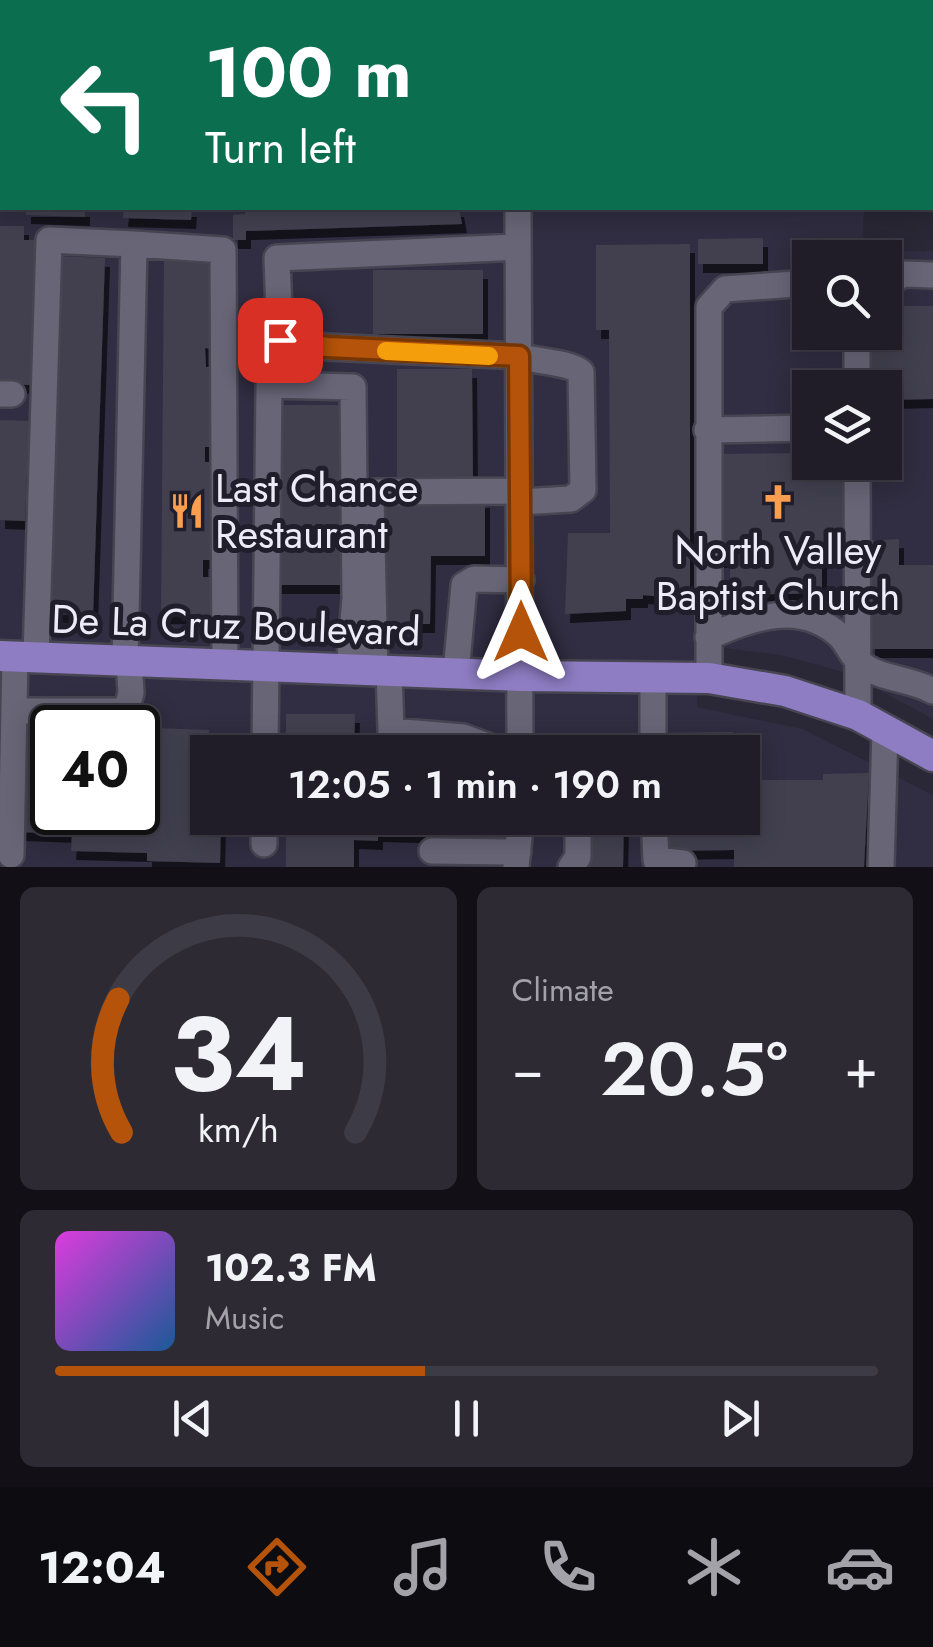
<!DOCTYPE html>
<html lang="en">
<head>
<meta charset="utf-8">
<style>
	body { margin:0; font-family:Jost,sans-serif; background:#2d2a34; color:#f1f3f6; height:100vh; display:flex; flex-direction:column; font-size:38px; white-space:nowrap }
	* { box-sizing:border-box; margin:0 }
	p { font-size:32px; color:#a2a2a8 }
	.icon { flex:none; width:55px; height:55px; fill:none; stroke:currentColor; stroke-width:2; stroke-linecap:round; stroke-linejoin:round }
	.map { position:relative; height:867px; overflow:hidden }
	.drawer { display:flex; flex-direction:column; gap:20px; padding:20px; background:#121016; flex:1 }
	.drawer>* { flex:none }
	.guide { position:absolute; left:0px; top:0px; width:935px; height:210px; box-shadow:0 5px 25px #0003,0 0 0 2px #3d3b45; background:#0b6e4f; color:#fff; overflow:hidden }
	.buttons { position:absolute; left:792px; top:240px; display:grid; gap:20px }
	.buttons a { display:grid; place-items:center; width:110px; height:110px; border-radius:0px; background:#201d28; box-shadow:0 5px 25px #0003,0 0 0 2px #3d3b45; font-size:50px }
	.speed { position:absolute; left:30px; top:705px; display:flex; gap:20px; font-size:50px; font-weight:700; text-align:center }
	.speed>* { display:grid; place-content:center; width:130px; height:130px; border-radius:50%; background:#201d28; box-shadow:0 5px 25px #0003,0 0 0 2px #3d3b45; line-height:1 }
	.speed .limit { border:5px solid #111; border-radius:15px; background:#fff; color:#111 }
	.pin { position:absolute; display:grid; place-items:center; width:85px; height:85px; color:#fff; margin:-42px; border-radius:20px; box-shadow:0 5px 15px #0006 }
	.me { position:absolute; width:110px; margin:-55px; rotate:0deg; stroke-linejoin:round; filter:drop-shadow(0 0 8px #0008) }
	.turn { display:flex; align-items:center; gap:35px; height:210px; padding:0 40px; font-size:45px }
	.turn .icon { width:130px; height:130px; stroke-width:2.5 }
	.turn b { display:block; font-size:70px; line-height:85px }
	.big { font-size:75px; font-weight:600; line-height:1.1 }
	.drawer .widget { flex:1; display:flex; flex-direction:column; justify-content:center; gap:15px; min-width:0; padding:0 35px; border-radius:15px; background:#2d2a34 }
	.drawer .dial { align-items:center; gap:0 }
	.dial svg { height:260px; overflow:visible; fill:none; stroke:#3d3b45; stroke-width:7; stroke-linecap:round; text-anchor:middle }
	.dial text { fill:#f1f3f6; stroke:none }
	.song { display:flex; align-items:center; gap:30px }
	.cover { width:120px; height:120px; border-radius:15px; background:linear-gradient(135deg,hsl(300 70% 55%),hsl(210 70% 35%)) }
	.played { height:10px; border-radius:5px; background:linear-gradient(90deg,#b45309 45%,#3d3b45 45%) }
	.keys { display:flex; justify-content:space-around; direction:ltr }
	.heat { display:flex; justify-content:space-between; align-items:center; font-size:55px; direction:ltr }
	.drawer .tiles { flex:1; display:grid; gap:20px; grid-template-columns:1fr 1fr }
	.widget:last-child { grid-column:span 2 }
	.trip { position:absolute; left:190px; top:735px; width:570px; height:100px; border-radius:0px; background:#201d28; box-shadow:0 5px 25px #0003,0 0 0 2px #3d3b45; font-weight:600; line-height:100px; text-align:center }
	.tabs { display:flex; height:160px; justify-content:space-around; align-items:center; background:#0d0c10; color:#a2a2a8 }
	.tabs .icon { width:70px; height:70px }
	.tabs .on { color:#b45309 }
	.tabs b { font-size:45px; color:#f1f3f6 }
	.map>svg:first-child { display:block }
	.built { fill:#312d42; fill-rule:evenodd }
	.building { fill:#423f4f; filter:url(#shadow) }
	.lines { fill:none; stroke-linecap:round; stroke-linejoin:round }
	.minor-casing { stroke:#474551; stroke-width:30 }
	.major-casing { stroke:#474551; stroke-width:35 }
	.minor { stroke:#686577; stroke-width:25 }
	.major { stroke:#8e7dc3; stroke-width:30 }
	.route-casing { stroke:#753606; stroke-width:25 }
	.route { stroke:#b45309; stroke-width:18 }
	.slow { stroke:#f59e0b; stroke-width:18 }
	.labels { text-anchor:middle; stroke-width:10; stroke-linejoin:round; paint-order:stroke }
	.poi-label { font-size:40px; fill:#edebf6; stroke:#211e2c; text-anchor:start }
	.street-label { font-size:40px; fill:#edebf6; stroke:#211e2c }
</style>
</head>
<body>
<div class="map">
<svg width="933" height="867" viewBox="0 0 933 867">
	<defs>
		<filter id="shadow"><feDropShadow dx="5" dy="9" stdDeviation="0" flood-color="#0009"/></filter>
	</defs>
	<rect width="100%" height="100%" fill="#2a2736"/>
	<path class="built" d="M0,0H862L2,2V208H864L862,251H933V719L847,673L781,655L715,647L697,648V707L803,729L933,795V867H0ZM810,258H885V332H810ZM810,388H885V462H810ZM52,728H138V812H52ZM208,752H742V818H208Z"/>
	<path class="building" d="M26,208H85V217L26,215Z
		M124,208H192L191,220L123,218Z
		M245,208H459L462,224L246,231V240H233V215L245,214Z
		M0,226H24V240H36L30,385L0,384Z
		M763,238V264H698V239Z
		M690,244V600L643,595V599H626V611L565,614L568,533H610L609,330H596V245Z
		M55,256L105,258L93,615L45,614L46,574H53V558H46L49,460H56L57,444H50L52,363L59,364L60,347L52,346Z
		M164,260H213V349L205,348L206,367H212V447H205V462H212L210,560H203V577H211L210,616L161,615Z
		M373,270H483V334H373Z
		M885,306H933V399L885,400V388H871V332H885Z
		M397,369H472L473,481H397Z
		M273,405H340V585H273Z
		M0,420L29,421L25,521L0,520Z
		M810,453V462H844L843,542L899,539V565H933V649H870V555L822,558V593L730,595V558L712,560V454Z
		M377,499H485V556H431L430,624H377Z
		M286,714H355L354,752H286Z
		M154,728L209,730L208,818H221L220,863L147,861V853L71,851L72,834L19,832L22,736L52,737V812H138V740L154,741Z
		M733,732V752H657V733Z
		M584,735H624V752H584Z
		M869,773L864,867H734V850L658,851V818H742V780H823V774Z
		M286,818H483V836L378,833V841L354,840V867H286Z
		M583,818H624L623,867H583Z"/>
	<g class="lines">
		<defs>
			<path id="minor" d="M204,0V2
				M460,0V2
				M517,0V2
				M0,34L2,35
				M518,208L520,752
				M518,247L277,258L280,340L327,347L519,356C537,362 569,362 581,372L583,490L571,499L520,502
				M885,285L903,274L933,275
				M857,332V388
				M0,394H12
				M707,430L810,428
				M857,462L858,715
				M708,637C752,618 801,599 841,637C848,645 852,656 860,663C881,680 910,678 933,691
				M36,657L49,240L134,244
				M125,661L134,244L223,250L225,665
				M375,670L371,501L375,492L520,491
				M389,671L391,731L463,737L504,752
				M456,673L464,585L474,579L521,580
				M709,678V307L725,289L810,283
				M653,679V752
				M14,711H126L131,693L129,661
				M265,752L269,385L353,387L355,598L349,669
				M654,818L656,860L683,863
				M264,844V818
				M432,851L518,852
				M11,855L15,657
				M516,867L521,818
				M571,867L578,857V818
				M881,867L885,730"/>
			<path id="major" d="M0,656L521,676L709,678L785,691L858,715L933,756"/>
		</defs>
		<use href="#minor" class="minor-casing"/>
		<use href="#major" class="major-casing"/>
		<use href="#minor" class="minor"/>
		<use href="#major" class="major"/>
	</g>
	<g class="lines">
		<defs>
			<path id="route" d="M280,340L327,347L519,356L521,632"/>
		</defs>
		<use href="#route" class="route-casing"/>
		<use href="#route" class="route"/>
		<path class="slow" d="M386,351L489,356"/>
	</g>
	<defs>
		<symbol id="church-bare" viewBox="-9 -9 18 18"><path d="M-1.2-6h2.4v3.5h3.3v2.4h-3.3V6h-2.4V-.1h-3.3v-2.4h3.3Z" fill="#fb9e50" stroke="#211e2c" stroke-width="2.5" paint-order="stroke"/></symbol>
		<symbol id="restaurant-bare" viewBox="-9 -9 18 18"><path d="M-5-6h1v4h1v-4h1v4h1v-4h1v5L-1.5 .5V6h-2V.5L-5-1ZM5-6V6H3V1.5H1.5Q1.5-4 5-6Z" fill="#fb9e50" stroke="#211e2c" stroke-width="2.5" paint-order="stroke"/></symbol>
	</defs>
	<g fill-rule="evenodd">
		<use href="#church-bare" x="753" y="477" width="50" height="50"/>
		<use href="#restaurant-bare" x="162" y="486" width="50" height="50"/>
	</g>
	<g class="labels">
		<g class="poi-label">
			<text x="215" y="502">Last Chance<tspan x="215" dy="46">Restaurant</tspan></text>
			<text x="778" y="564" text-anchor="middle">North Valley<tspan x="778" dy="46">Baptist Church</tspan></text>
		</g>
		<g class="street-label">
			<text transform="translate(236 625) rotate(2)" y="14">De La Cruz Boulevard</text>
		</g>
	</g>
</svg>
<div class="buttons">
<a><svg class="icon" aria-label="search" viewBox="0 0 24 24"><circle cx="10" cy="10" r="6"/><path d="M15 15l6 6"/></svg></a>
<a><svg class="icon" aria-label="layers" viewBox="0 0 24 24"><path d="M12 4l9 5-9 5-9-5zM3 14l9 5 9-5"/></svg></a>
</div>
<div class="speed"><div class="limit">40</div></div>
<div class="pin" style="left:280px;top:340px;background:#d93025"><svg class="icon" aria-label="arrive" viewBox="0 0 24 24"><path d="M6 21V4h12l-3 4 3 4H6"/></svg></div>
<svg class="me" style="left:521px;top:632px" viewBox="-20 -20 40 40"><path d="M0-17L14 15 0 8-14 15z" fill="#b45309" stroke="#fff" stroke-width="4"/></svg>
<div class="trip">12:05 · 1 min · 190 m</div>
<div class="guide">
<div class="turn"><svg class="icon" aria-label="left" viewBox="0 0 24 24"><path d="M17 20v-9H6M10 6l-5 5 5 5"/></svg><div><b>100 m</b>Turn left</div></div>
</div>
</div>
<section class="drawer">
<div class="tiles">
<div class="widget dial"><svg viewBox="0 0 100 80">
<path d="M14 69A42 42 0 1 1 86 69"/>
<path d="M14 69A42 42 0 0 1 13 28" stroke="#b45309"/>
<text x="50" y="56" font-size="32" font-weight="700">34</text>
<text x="50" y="72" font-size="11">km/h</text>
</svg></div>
<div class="widget"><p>Climate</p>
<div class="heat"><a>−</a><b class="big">20.5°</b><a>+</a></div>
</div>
<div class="widget">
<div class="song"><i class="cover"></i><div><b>102.3 FM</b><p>Music</p></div></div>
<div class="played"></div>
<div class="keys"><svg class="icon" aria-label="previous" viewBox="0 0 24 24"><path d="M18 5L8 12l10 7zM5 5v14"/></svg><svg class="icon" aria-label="pause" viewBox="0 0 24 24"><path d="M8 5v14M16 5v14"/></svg><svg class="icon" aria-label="next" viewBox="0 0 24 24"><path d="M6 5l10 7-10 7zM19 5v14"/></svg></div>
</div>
</div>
</section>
<nav class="tabs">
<b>12:04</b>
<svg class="icon on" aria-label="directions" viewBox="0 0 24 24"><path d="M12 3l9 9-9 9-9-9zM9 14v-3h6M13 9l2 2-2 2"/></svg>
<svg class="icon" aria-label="music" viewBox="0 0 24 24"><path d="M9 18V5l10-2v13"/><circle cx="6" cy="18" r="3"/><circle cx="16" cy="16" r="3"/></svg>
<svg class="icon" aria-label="phone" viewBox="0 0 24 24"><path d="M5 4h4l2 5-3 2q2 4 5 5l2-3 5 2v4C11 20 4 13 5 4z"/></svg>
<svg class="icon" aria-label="climate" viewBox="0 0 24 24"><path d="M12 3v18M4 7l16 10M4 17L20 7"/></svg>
<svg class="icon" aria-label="car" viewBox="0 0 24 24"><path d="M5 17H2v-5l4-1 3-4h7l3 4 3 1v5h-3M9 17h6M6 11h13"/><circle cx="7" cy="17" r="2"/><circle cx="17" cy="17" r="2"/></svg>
</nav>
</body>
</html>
